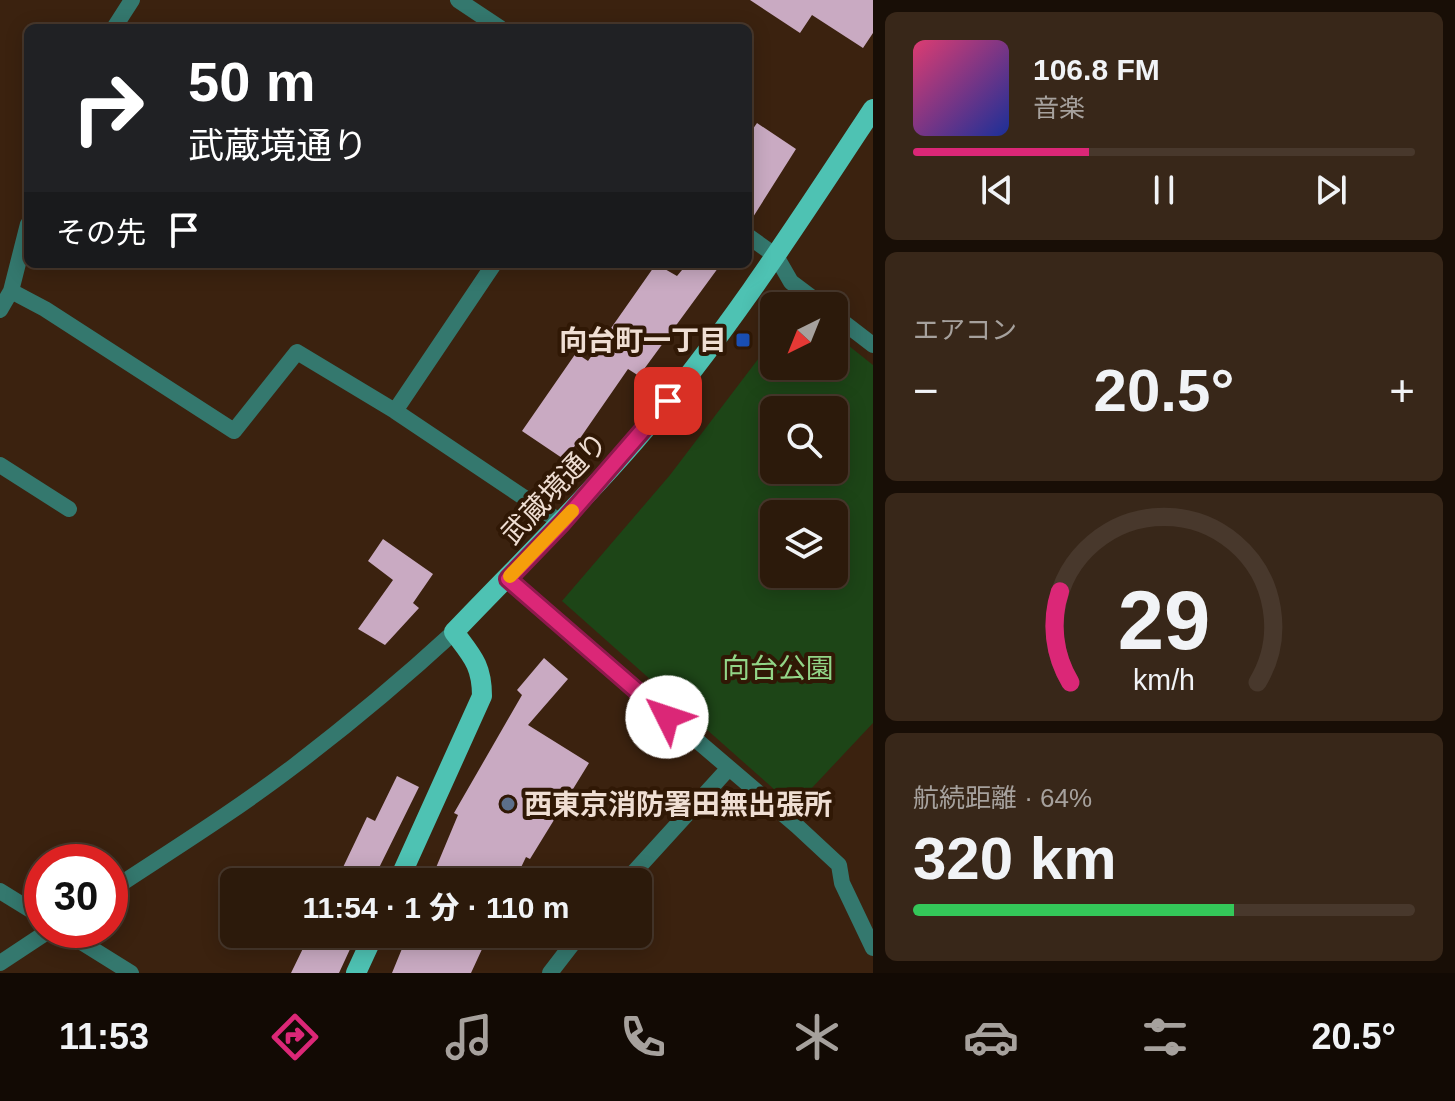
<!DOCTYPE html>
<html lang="ja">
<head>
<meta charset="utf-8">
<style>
	body { margin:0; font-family:Arial,"Noto Sans JP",sans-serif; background:#382719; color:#f1f3f6; height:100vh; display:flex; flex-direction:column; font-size:30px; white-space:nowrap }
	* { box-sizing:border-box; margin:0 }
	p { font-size:26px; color:#a6a19d }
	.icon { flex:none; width:44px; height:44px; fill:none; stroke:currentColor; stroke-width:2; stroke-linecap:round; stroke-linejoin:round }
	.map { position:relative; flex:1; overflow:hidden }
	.details { display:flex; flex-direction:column; gap:12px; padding:12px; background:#180e06; width:582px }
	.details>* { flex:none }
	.banner { position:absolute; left:24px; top:24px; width:728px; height:244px; border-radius:12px; box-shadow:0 4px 20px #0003,0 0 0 2px #48382c; background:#202124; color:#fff; overflow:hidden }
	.needle { width:52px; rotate:223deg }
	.fabs { position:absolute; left:760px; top:292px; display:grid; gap:16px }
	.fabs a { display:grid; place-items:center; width:88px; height:88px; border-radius:12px; background:#2c1a0b; box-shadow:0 4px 20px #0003,0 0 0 2px #48382c; font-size:40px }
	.speed { position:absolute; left:24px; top:844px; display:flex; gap:16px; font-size:40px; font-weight:700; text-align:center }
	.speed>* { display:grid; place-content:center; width:104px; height:104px; border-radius:50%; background:#2c1a0b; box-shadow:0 4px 20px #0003,0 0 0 2px #48382c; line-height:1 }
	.speed .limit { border:12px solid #d22; background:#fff; color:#111 }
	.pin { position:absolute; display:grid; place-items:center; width:68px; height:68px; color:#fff; margin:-34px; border-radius:16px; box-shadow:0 4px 12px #0006 }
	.me { position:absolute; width:88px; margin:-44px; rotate:311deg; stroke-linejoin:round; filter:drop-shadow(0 0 6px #0008) }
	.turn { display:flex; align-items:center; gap:28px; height:168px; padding:0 32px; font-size:36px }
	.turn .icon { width:104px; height:104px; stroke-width:2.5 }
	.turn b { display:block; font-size:56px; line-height:68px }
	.then { display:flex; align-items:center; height:76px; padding:0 32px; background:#0003; gap:16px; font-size:30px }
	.big { font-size:60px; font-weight:800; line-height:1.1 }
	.details .card { flex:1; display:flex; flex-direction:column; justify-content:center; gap:12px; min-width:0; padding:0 28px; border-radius:12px; background:#382719 }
	.details .dial { align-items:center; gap:0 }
	.dial svg { height:208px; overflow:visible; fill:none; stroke:#48382c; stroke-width:7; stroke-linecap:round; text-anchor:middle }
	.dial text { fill:#f1f3f6; stroke:none }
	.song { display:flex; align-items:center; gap:24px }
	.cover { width:96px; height:96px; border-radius:12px; background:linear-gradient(135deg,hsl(340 70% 55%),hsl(230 70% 35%)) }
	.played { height:8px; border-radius:4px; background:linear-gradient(90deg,#db2777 35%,#48382c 35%) }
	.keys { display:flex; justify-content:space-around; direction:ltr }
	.heat { display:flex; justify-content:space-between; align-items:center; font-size:44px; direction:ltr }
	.charge { height:12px; border-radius:6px; background:linear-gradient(90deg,#34c759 64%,#48382c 0) }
	.trip { position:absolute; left:220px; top:868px; width:432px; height:80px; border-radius:12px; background:#2c1a0b; box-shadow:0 4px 20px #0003,0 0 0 2px #48382c; font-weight:800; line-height:80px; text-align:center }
	.tab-bar { display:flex; height:128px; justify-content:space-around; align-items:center; background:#120a04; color:#a6a19d }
	.tab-bar .icon { width:56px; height:56px }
	.tab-bar .selected { color:#db2777 }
	.tab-bar b { font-size:36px; color:#f1f3f6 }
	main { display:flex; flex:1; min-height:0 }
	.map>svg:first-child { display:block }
	.green { fill:#1d4517; fill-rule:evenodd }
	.building { fill:#c9aac2 }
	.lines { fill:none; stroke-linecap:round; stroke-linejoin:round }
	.minor { stroke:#34786e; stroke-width:16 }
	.tertiary { stroke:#34786e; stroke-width:16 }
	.primary { stroke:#4ec2b3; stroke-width:20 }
	.route-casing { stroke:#8e194d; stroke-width:20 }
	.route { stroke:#db2777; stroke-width:14 }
	.slow { stroke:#f59e0b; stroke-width:14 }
	.transit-dot { fill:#1a4fb4; stroke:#301805; stroke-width:3 }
	.service-dot { fill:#5c6f8a; stroke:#301805; stroke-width:3 }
	.labels { text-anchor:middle; stroke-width:8; stroke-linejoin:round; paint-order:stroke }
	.poi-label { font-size:28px; font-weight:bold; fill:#efded3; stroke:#301805; text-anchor:end }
	.street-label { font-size:28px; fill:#efded3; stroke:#301805 }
	.park-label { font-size:28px; fill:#92d587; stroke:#301805 }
</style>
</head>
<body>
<main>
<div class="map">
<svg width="873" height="973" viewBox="0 0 873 973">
	<rect width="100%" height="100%" fill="#3b220f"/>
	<path class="green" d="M834,334L873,365V723L794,807L562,601L670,475L774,338V366H834ZM774,410H834V470H774ZM774,514H834V574H774Z"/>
	<path class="building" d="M750,0H873V33L863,48L812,15L800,33Z
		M757,123L796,149L748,225V136Z
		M656,264L677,276L687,264H721L639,376L628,369L565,460L522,431L576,353L588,361Z
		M383,539L433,574L413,603L419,608L385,645L358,629L393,580L368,561Z
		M544,658L568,679L528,725L589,763L530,859L526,857L514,882H430L458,815L454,813L522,695L517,690Z
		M397,776L419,787L372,882H336L367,817L375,821Z
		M310,934H357L339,973H291Z
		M408,934H489L471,973H392Z"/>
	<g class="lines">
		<path class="minor" d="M458,0L500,28
			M114,28L132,0
			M748,236L776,256L791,282L823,306
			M11,291L45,309L234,431L297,352L395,411L562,523
			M0,310L11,291L28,224
			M834,315L873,345
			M395,411L494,264
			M0,465L69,509
			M508,579L797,826L839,865L842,883L873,948
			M625,882L728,769
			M0,891L42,917
			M62,930L131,973
			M550,973L580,934"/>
		<path class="tertiary" d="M110,891C172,850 235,811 294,766C349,724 403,679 454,632
			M0,963L50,930"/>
		<path class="primary" d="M398,882L482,696C482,665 472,656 454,632C515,568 577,508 635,441C724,338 798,223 873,109
			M356,973L374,934"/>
	</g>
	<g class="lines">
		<defs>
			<path id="route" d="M667,717L508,579L562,523L668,401"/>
		</defs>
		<use href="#route" class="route-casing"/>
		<use href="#route" class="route"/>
		<path class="slow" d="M510,576L572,511"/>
	</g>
	<rect class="transit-dot" x="735" y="332" width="16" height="16" rx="4"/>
	<circle class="service-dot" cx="508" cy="804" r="8"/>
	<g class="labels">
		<g class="poi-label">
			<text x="727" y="350">向台町一丁目</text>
			<text x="524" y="814" text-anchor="start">西東京消防署田無出張所</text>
		</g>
		<g class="street-label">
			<text transform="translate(554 488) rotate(-47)" y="10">武蔵境通り</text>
		</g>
		<g class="park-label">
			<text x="778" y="678">向台公園</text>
		</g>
	</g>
</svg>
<div class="fabs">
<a><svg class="needle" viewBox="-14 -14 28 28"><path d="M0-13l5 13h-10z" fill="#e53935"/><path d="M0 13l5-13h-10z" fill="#a6a19d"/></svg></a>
<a><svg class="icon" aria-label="search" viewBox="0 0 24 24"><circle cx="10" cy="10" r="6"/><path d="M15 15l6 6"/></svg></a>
<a><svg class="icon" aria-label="layers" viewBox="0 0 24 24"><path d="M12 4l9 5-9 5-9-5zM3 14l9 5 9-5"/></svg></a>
</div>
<div class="speed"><div class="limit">30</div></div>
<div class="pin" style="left:668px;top:401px;background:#d93025"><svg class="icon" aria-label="arrive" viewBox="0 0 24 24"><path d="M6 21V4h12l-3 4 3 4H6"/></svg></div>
<svg class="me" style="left:667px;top:717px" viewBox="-20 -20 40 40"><circle r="19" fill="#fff"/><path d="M0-13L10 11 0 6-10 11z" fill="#db2777"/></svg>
<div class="trip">11:54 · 1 分 · 110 m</div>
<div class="banner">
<div class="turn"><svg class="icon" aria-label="right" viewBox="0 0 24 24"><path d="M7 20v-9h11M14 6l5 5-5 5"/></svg><div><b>50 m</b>武蔵境通り</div></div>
<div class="then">その先<svg class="icon" aria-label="arrive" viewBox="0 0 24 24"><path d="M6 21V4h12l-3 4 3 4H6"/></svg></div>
</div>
</div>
<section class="details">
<div class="card">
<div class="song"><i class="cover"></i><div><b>106.8 FM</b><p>音楽</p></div></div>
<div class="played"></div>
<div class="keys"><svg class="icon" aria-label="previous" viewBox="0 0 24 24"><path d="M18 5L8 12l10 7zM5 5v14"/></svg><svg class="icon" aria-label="pause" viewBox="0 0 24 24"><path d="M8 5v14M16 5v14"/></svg><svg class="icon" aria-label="next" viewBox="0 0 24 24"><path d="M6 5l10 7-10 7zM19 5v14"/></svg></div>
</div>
<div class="card"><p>エアコン</p>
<div class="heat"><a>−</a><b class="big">20.5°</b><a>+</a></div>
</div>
<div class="card dial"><svg viewBox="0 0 100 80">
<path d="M14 69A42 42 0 1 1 86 69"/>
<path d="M14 69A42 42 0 0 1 10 34" stroke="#db2777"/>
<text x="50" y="56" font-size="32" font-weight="700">29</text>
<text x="50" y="72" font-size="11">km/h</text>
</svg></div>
<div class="card"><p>航続距離 · 64%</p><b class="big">320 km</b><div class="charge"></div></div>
</section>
</main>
<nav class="tab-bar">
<b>11:53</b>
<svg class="icon selected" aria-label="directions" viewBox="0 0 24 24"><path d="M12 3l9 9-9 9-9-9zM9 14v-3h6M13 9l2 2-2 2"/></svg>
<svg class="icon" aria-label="music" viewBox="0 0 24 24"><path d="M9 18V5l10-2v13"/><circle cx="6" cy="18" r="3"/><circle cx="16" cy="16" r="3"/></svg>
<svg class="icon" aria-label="phone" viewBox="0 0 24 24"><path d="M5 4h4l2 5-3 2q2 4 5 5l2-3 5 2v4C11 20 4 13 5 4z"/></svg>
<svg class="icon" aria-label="climate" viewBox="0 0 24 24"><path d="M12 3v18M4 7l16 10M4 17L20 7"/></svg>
<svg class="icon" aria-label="car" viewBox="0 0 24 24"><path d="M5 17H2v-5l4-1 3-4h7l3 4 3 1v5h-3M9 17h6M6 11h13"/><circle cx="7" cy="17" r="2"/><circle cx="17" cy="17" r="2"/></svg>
<svg class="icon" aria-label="filters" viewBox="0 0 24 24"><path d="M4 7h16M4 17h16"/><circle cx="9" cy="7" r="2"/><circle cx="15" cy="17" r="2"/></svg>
<b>20.5°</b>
</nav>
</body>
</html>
